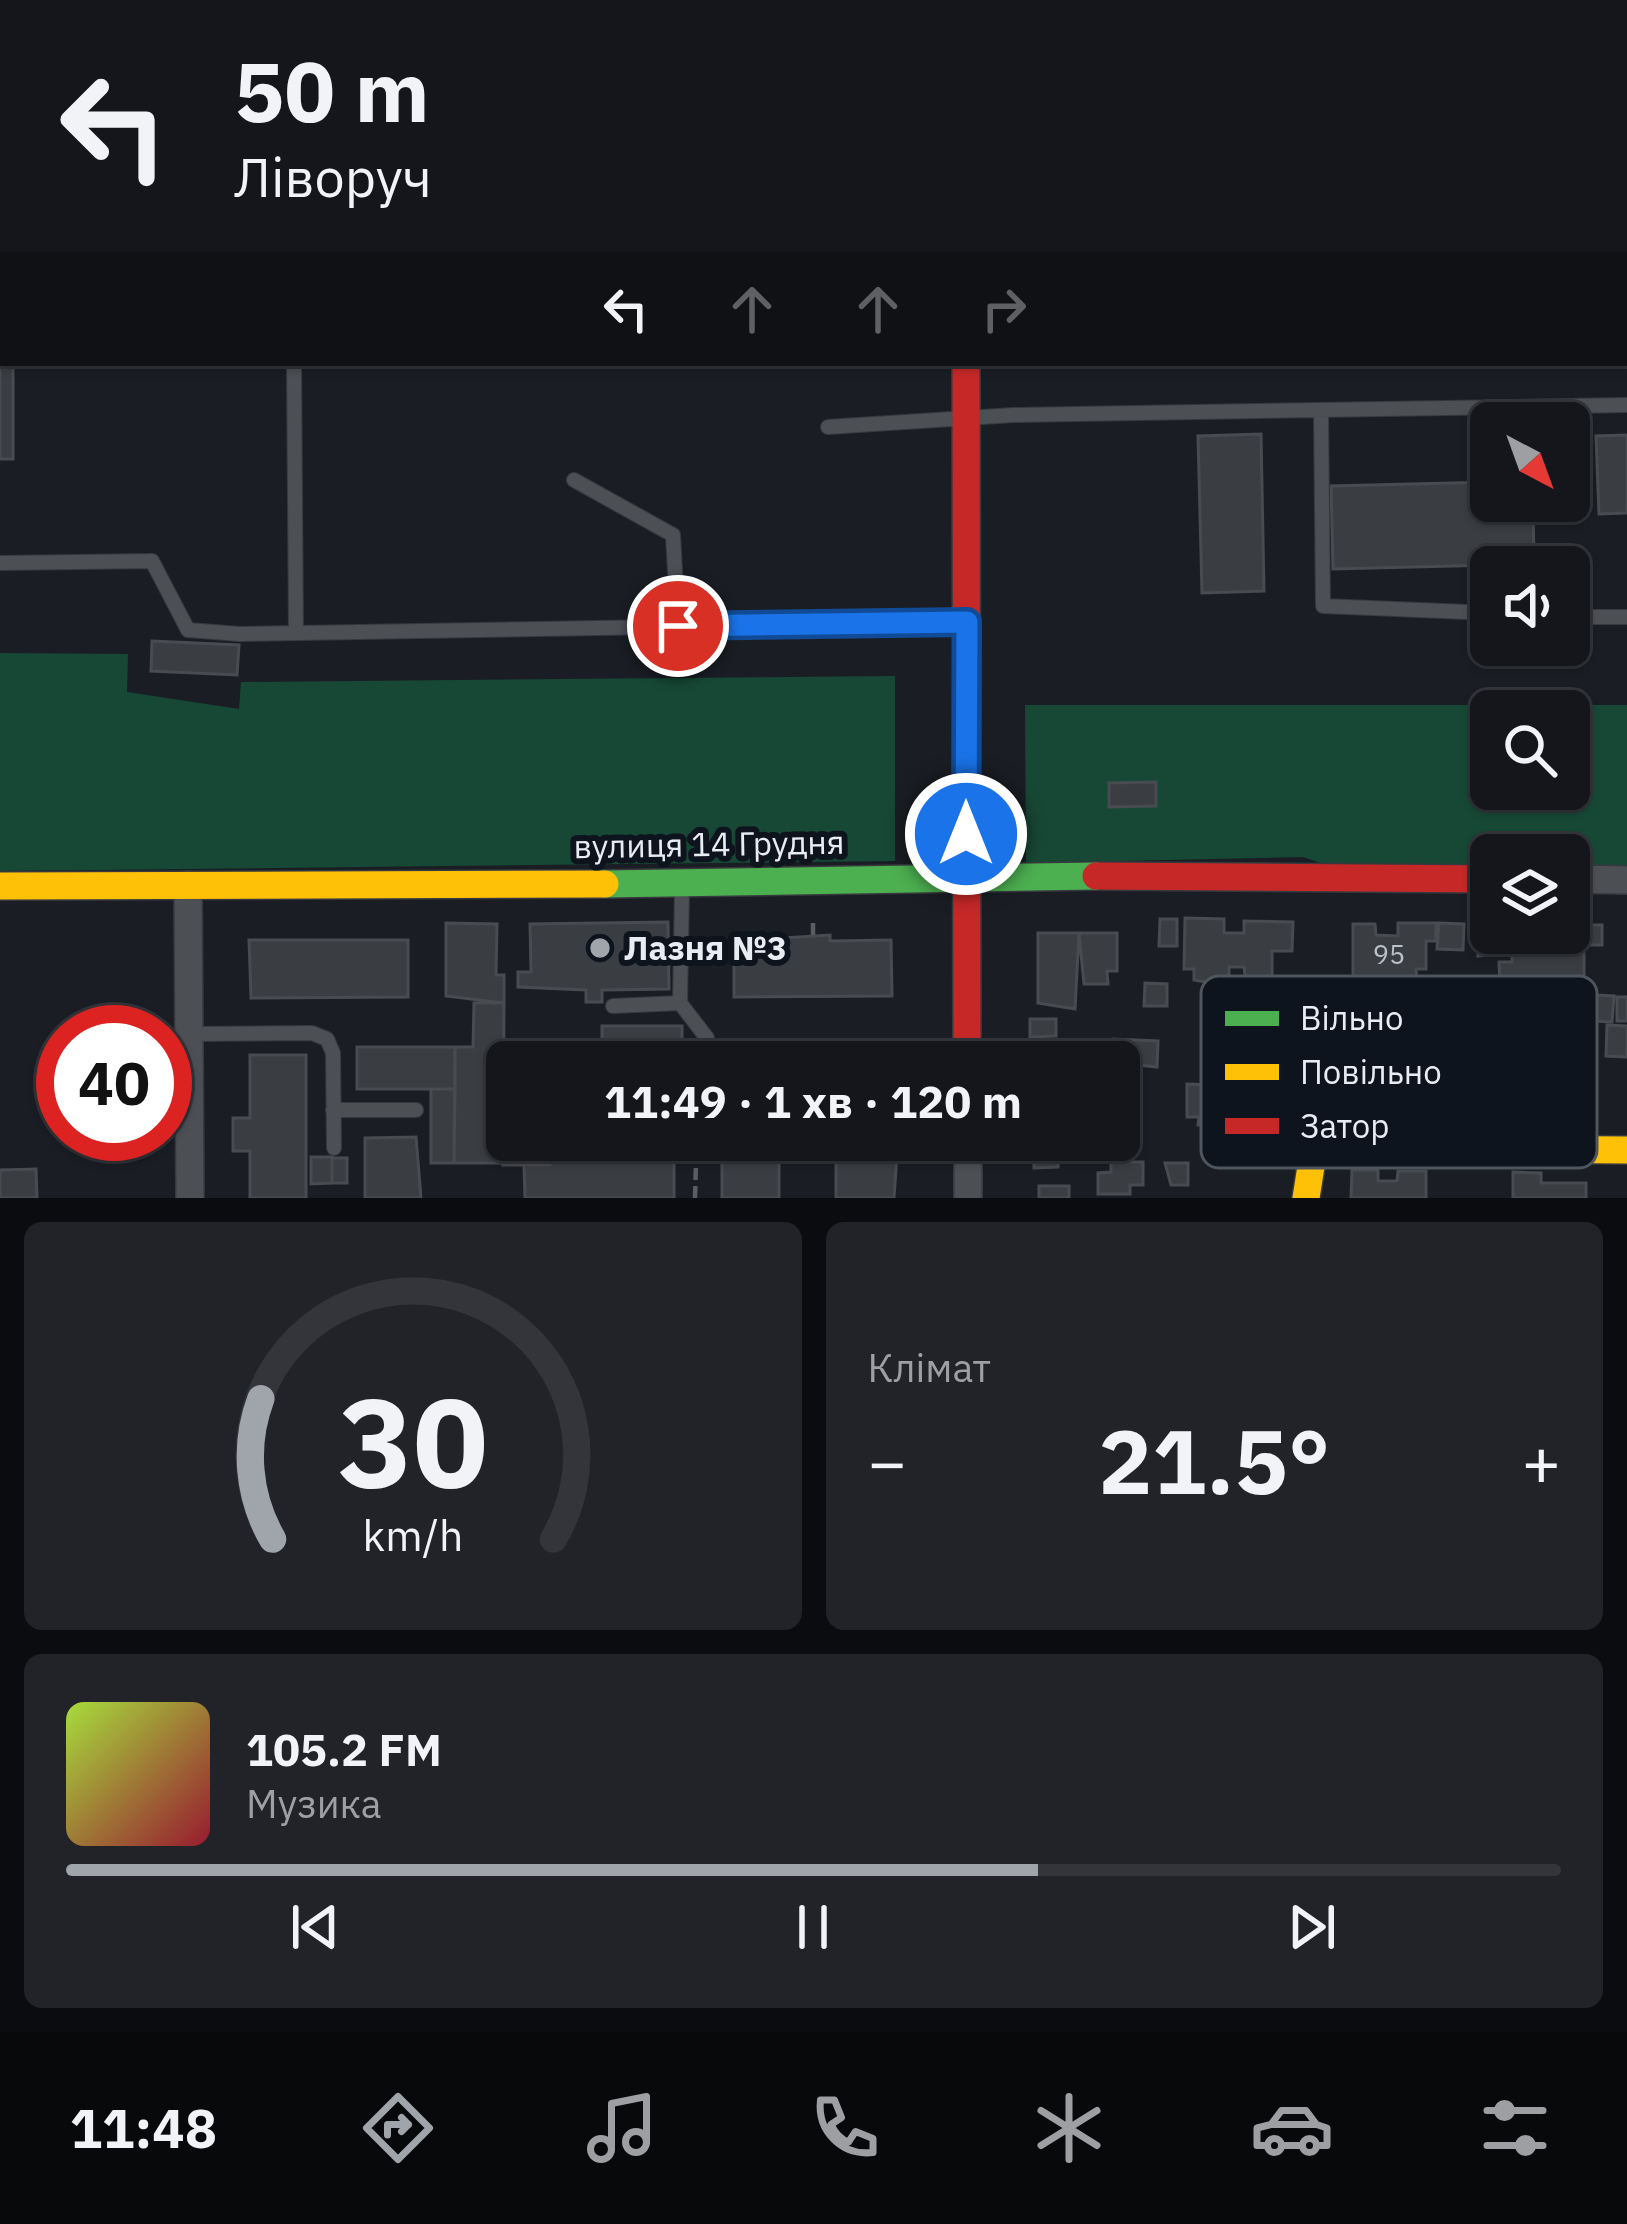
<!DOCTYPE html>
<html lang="uk">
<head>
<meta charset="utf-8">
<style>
	body { margin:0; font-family:"IBM Plex Sans",sans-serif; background:#212328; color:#f1f3f6; height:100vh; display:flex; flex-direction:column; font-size:45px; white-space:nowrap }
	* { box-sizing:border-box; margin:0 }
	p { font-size:39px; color:#9d9fa3 }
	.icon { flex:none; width:66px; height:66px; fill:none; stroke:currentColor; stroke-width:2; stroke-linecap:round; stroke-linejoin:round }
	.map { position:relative; height:1198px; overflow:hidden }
	.side { display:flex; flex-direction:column; gap:24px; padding:24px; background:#0b0c0f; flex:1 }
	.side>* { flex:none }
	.top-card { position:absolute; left:0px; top:0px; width:1629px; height:366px; box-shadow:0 3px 9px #0004,0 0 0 3px #33353a; background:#14161b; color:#f1f3f6; overflow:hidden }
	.needle { width:78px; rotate:139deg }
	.fabs { position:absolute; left:1470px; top:402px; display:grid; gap:24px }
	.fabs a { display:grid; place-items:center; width:120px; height:120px; border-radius:18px; background:#14161b; box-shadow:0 3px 9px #0004,0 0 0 3px #33353a; font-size:60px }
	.speed { position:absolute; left:36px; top:1005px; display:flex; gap:24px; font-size:60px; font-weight:700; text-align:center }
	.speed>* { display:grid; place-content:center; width:156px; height:156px; border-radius:50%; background:#14161b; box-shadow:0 3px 9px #0004,0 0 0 3px #33353a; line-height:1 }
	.speed .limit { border:18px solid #d22; background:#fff; color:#111 }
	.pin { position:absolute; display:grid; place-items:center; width:102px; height:102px; color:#fff; margin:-51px; border:6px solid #fff; border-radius:50%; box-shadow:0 3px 12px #0007 }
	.me { position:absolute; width:132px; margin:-66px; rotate:0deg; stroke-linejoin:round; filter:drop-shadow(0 0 9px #0008) }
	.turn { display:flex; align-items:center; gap:42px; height:252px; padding:0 36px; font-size:54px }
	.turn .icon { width:156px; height:156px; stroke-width:2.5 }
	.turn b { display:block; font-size:84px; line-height:102px }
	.lanes { display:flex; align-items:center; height:114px; padding:0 36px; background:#0003; justify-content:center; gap:60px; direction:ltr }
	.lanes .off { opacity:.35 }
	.big { font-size:90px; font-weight:800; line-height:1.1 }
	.side .tile { flex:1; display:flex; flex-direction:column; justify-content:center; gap:18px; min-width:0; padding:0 42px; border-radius:18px; background:#212328 }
	.side .dial { align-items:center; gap:0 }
	.dial svg { height:312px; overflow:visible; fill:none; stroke:#33353a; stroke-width:7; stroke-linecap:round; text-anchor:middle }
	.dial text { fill:#f1f3f6; stroke:none }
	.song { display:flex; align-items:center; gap:36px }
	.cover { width:144px; height:144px; border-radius:18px; background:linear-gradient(135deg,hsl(80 70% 55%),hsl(350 70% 35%)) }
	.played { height:12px; border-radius:6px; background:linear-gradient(90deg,#a0a4ab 65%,#33353a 65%) }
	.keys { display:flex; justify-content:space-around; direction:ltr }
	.heat { display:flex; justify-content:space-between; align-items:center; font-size:66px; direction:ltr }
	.side .tiles { flex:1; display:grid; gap:24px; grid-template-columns:1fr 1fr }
	.tile:last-child { grid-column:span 2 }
	.trip { position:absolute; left:486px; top:1041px; width:654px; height:120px; border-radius:18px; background:#14161b; box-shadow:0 3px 9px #0004,0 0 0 3px #33353a; font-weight:800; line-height:120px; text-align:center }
	.dock { display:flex; height:192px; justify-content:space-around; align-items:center; background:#08090b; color:#9d9fa3 }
	.dock .icon { width:84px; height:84px }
	.dock .on { color:#a0a4ab }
	.dock b { font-size:54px; color:#f1f3f6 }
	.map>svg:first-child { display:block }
	.green { fill:#174835; fill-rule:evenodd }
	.building { fill:#3a3d42; stroke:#484b50; stroke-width:3 }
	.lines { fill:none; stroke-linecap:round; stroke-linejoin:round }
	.lane-casing { stroke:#37393e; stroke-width:16 }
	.street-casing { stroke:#37393e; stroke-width:30 }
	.fast-casing { stroke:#37393e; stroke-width:30 }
	.slow-casing { stroke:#37393e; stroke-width:30 }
	.jam-casing { stroke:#37393e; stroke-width:30 }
	.path { stroke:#5b5d61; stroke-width:4.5; stroke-dasharray:12 6; stroke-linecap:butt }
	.lane { stroke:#4c4f54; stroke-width:14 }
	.street { stroke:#4c4f54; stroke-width:27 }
	.fast { stroke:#4caf50; stroke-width:27 }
	.slow { stroke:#ffc107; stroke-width:27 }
	.jam { stroke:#c62828; stroke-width:27 }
	.route-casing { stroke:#114b97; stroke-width:30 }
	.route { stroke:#1a73e8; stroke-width:21 }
	.poi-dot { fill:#a0a4ab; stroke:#0e141d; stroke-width:4.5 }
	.labels { text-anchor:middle; stroke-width:12; stroke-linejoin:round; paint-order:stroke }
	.number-label { font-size:27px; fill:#bcc0c7 }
	.street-label { font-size:33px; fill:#e8ecf3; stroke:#0e141d }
	.poi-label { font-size:33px; font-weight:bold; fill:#e8ecf3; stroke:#0e141d; text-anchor:start }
	.key { fill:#0e141d; stroke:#4f555d; stroke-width:3 }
	.key-label { font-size:33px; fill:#e8ecf3 }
</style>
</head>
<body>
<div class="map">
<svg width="1627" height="1198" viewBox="0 0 1627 1198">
	<rect width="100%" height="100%" fill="#1a1e24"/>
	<path class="green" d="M0,653L128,654L127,692L239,709L241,682L895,676V861L0,871Z
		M1025,705H1627V868H1569V855H1491V867L1330,866L1303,857L1026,863ZM1491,711H1569V789H1491Z"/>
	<path class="building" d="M0,0H242V3H3L0,195Z
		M291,0H458V3H291Z
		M0,284L3,363H13V459H0Z
		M1261,434L1264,591L1202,593L1198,436Z
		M1627,435V513L1599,514L1596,436Z
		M1491,482V501H1533L1534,564L1333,569L1331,486Z
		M152,641L239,645L237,675L151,671Z
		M1156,782V806L1109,807V783Z
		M1185,918L1224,919V933H1244V921L1293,922L1292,951H1272V992H1247L1244,967H1229V986L1194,980V969H1184Z
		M1160,919H1177V946H1159Z
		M668,922L669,989L602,990V1002H586V990L518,987V972H531L530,924Z
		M446,923L497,924L496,975H504V1003L446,996Z
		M1398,923H1436V941H1426V969H1416L1417,985H1353V924H1375L1376,935L1398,936Z
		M1439,923L1464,924L1463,950L1437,949Z
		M1491,923L1494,954L1478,956L1476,924Z
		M1569,925H1602V945H1584V985L1567,986V991L1500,987L1499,962H1512V936H1564Z
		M1038,933H1079L1075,1009L1038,1003Z
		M1079,933H1117V971H1107L1108,984H1084Z
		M830,935V941L891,940L892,996L734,997V941Z
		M249,940H408V997L251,998Z
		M1145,983L1167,984V1006H1144Z
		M1577,994L1614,996L1612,1022L1568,1020L1569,1003L1577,1004Z
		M1617,997H1627V1021H1617Z
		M474,1003H504L503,1163H454L455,1047H473Z
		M1030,1019H1056V1036L1030,1037Z
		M1607,1025L1627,1026V1057L1606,1056Z
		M602,1026H682V1062H602Z
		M1113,1039L1158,1041L1157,1067L1111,1062Z
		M357,1047H455V1089H357Z
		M836,1048H894V1062H836Z
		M250,1055H306V1198H250V1151H233V1118H250Z
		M503,1060H540L507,1062V1140H550V1165H503Z
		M1187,1084L1215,1085V1125H1198L1199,1117H1187Z
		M431,1089H455L454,1163H431Z
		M416,1137L421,1198H365V1138Z
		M836,1140H898L894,1198H836Z
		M1038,1140H1081V1147H1038Z
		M1034,1151H1058V1167L1034,1168Z
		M550,1152H581L582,1162H674V1198H525L524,1165H550Z
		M311,1157H332V1183L311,1184Z
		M332,1158H347V1183H332Z
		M722,1159H779V1198H722Z
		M1111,1162H1143V1185H1130V1194H1098V1173L1111,1172Z
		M1165,1163H1188V1185H1171Z
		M36,1169L37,1198H0V1170Z
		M1352,1170H1378V1181H1397L1398,1171H1426V1198H1351Z
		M1513,1172L1541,1173V1183H1586V1198H1513Z
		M1039,1186H1069V1198H1039Z"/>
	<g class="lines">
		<defs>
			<path id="lane" d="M764,0L838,3
				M276,3V0
				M0,245H3
				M294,363L296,632
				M1321,413L1323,606L1491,613
				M828,427L1013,415L1627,405
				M574,480L673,535L678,626
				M0,563L152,561L188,630L240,634L962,622
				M1569,617H1627
				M680,1003L707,1038V1062
				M613,1006L680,1003L682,889
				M189,1034L312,1033L327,1039L333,1053L334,1148
				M333,1110H416
				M559,1142L692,1140"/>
			<path id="street" d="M954,3V0
				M1569,879L1627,880
				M188,885L190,1198
				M968,1140V1198"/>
			<path id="fast" d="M605,884L1096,876"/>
			<path id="slow" d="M0,886L605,884
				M1306,1198L1312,1160L1336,1148L1627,1150"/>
			<path id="jam" d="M966,363L967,1062
				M1096,876L1491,879"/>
		</defs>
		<use href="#lane" class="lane-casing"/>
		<use href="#street" class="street-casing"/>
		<use href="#fast" class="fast-casing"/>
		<use href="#slow" class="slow-casing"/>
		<use href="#jam" class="jam-casing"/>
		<path class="path" d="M813,935V921
			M695,1198L696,1162"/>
		<use href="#lane" class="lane"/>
		<use href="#street" class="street"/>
		<use href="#fast" class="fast"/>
		<use href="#slow" class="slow"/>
		<use href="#jam" class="jam"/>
	</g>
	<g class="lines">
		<defs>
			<path id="route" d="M678,626L967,622L966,834"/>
		</defs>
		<use href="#route" class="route-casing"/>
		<use href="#route" class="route"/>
	</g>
	<circle class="poi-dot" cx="600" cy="948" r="12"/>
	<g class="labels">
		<g class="number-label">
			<text x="1389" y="964">95</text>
		</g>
		<g class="street-label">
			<text transform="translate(709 844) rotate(-1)" y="12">вулиця 14 Грудня</text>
		</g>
		<g class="poi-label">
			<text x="624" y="960">Лазня №3</text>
		</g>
	</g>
	<rect x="1201" y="976" width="396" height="192" rx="18" class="key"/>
	<rect x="1225" y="1011" width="54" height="15" fill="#4caf50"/>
	<rect x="1225" y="1064" width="54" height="16" fill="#ffc107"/>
	<rect x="1225" y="1118" width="54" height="16" fill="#c62828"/>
	<g class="key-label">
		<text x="1300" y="1030">Вільно</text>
		<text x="1300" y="1084">Повільно</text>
		<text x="1300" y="1138">Затор</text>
	</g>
</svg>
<div class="fabs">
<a><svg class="needle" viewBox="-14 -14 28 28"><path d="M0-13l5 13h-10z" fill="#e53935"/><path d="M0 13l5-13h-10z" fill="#9d9fa3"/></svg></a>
<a><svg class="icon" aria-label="sound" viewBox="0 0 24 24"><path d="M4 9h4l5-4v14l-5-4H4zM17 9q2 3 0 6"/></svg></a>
<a><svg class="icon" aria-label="search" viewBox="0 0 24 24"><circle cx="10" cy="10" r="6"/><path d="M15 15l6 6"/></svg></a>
<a><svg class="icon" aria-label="layers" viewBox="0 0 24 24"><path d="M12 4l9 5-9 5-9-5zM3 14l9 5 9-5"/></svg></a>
</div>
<div class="speed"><div class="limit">40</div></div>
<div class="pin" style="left:678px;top:626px;background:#d93025"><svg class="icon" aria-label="arrive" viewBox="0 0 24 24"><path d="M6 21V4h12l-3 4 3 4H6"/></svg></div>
<svg class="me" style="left:966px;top:834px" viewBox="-20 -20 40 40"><circle r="17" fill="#1a73e8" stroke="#fff" stroke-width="3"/><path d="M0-11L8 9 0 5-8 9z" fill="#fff"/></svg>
<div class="trip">11:49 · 1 хв · 120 m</div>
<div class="top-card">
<div class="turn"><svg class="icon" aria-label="left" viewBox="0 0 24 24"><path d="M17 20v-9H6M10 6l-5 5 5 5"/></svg><div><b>50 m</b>Ліворуч</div></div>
<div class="lanes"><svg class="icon" aria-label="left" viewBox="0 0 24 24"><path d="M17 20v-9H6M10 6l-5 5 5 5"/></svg><svg class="icon off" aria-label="ahead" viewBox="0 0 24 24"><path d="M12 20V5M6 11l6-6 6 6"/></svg><svg class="icon off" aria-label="ahead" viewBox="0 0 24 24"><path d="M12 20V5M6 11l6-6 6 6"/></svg><svg class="icon off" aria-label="right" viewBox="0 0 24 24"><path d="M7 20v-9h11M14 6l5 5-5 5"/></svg></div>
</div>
</div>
<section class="side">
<div class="tiles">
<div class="tile dial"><svg viewBox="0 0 100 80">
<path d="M14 69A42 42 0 1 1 86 69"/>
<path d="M14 69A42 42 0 0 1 11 33" stroke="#a0a4ab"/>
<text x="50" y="56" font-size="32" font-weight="700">30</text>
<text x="50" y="72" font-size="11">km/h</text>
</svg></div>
<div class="tile"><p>Клімат</p>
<div class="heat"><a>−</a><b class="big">21.5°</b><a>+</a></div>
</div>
<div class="tile">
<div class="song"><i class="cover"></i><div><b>105.2 FM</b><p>Музика</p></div></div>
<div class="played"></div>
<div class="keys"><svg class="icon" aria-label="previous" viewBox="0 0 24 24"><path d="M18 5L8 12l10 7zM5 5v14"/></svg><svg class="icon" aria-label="pause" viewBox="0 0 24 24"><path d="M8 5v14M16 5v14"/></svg><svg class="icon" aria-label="next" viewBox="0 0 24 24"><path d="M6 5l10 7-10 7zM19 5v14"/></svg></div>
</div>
</div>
</section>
<nav class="dock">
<b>11:48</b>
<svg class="icon on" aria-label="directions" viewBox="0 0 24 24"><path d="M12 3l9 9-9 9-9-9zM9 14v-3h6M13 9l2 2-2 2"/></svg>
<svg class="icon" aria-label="music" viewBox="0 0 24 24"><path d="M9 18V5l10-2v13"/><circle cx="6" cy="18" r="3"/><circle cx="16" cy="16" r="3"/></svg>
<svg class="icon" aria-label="phone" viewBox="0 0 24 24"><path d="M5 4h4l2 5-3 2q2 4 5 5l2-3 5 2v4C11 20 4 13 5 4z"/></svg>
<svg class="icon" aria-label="climate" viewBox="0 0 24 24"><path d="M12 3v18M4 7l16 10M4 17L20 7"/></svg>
<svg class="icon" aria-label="car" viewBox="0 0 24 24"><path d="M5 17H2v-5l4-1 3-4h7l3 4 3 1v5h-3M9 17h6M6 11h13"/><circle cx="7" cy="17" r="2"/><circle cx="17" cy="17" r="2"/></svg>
<svg class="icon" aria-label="filters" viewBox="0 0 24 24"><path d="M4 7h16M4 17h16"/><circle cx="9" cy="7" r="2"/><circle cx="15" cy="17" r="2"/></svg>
</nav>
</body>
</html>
